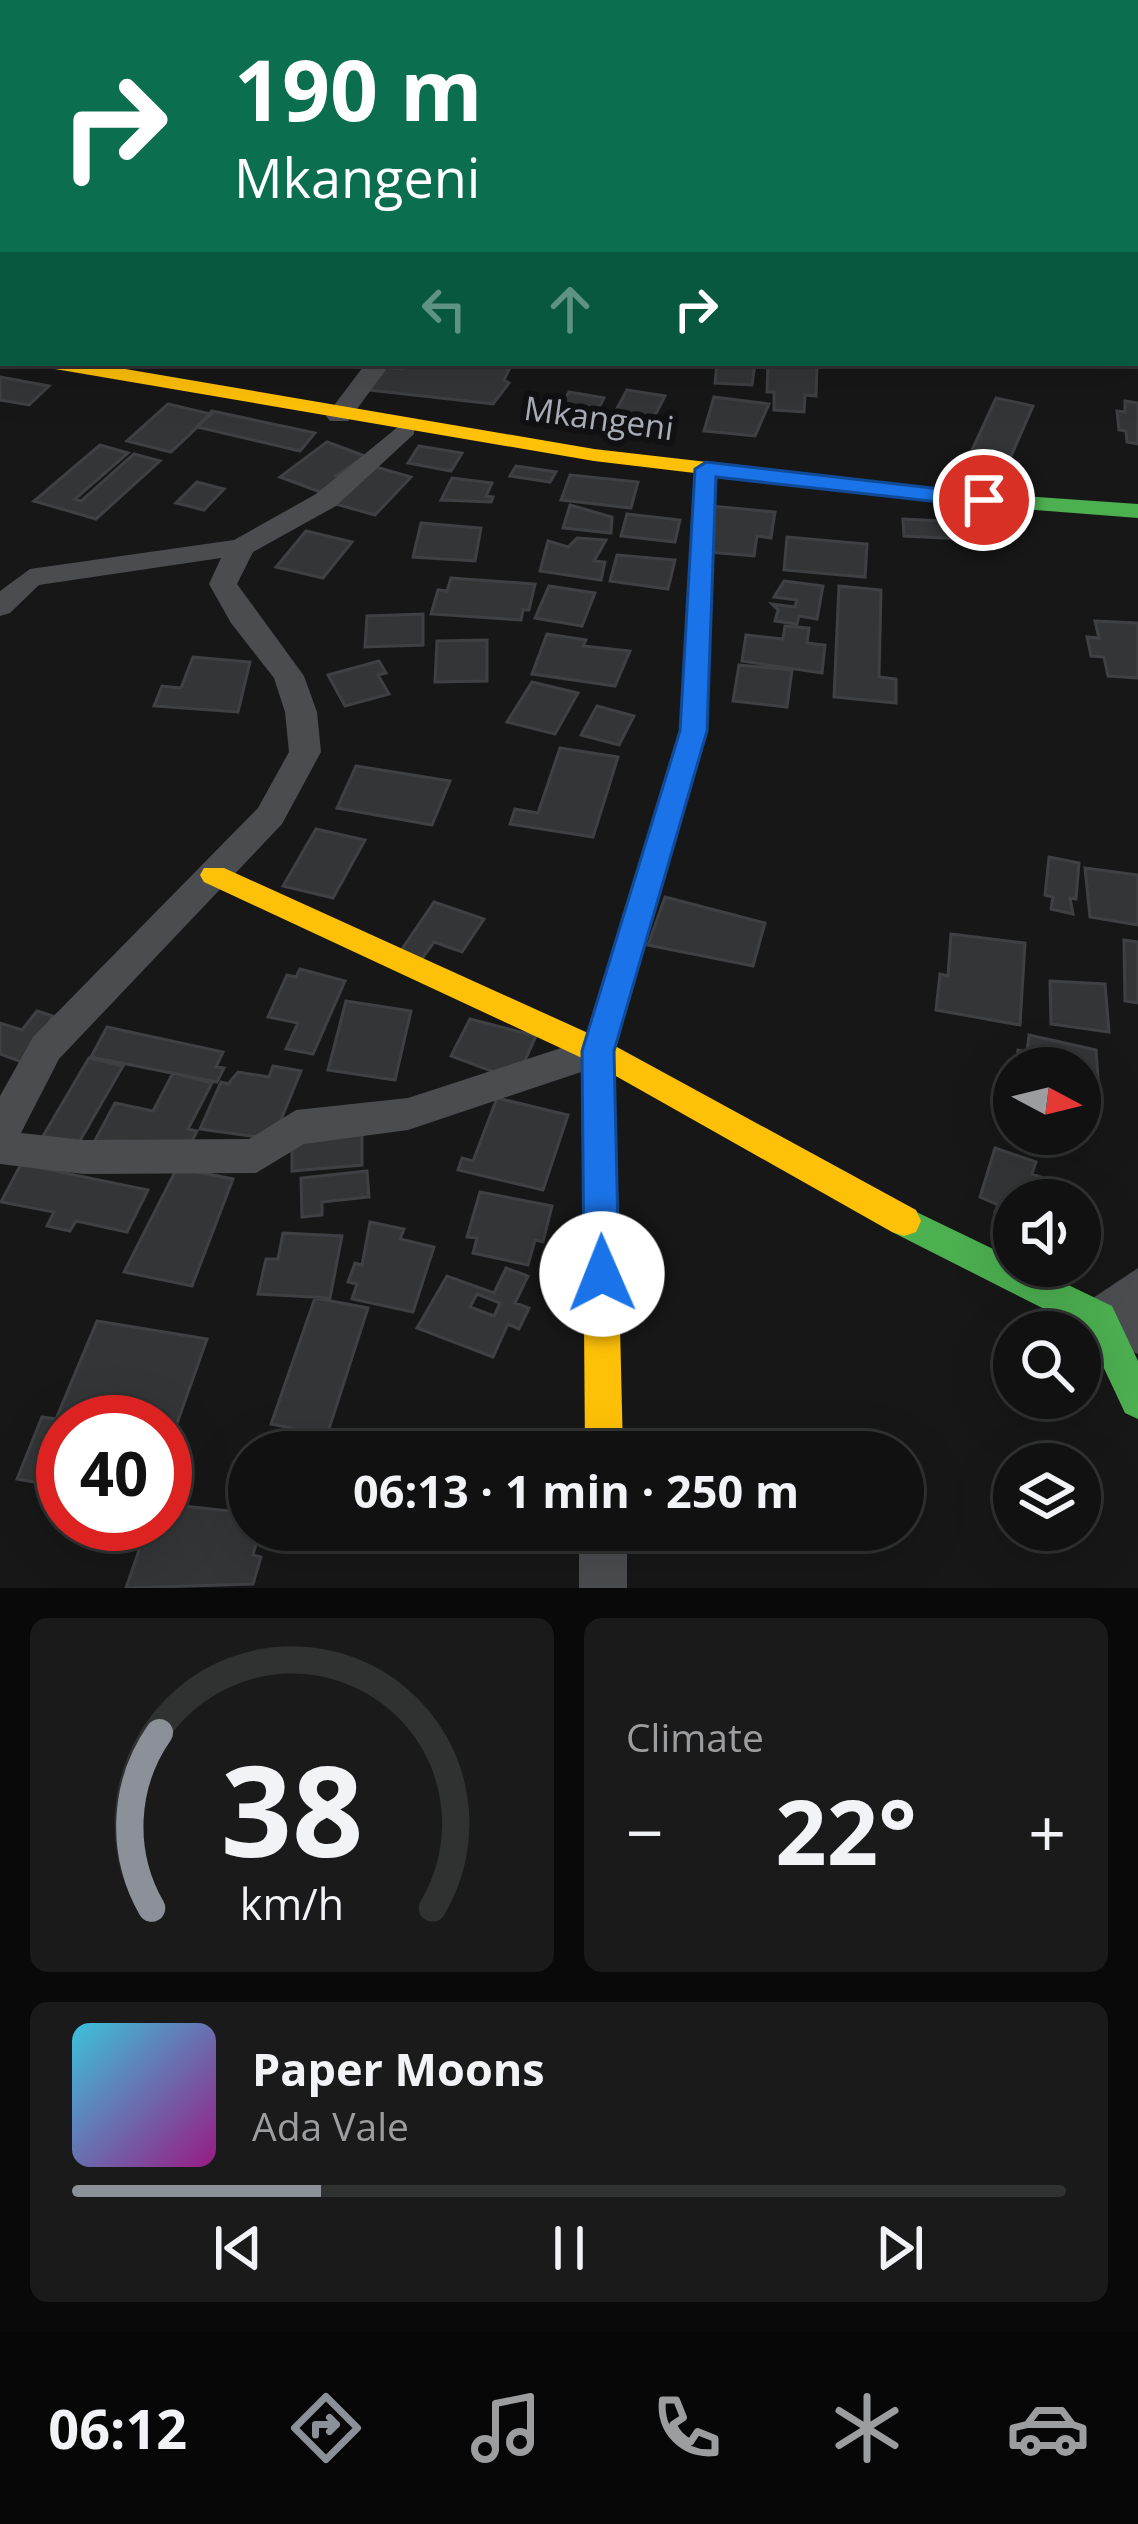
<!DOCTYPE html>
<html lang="en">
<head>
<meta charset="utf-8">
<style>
	body { margin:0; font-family:"Open Sans",sans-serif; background:#1a1a1a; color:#f1f3f6; height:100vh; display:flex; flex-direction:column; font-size:45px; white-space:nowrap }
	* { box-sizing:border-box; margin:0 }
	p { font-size:39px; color:#9c9d9f }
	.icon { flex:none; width:66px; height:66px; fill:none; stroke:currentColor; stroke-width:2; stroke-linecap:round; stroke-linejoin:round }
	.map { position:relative; height:1588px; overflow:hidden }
	.details { display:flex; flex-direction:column; gap:30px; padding:30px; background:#090909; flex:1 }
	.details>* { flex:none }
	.hud { position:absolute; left:0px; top:0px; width:1140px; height:366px; box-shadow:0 12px 48px #0002,0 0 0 3px #303131; background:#0b6e4f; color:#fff; overflow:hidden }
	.needle { width:78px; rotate:97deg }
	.buttons { position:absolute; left:993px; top:1047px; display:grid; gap:24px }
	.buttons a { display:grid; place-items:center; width:108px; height:108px; border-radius:50%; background:#111; box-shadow:0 12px 48px #0002,0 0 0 3px #303131; font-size:60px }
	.speed { position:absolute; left:36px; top:1395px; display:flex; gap:24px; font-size:60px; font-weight:700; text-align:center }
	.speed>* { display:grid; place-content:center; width:156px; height:156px; border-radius:50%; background:#111; box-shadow:0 12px 48px #0002,0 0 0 3px #303131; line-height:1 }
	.speed .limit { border:18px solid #d22; background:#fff; color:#111 }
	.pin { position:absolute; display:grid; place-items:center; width:102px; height:102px; color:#fff; margin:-51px; border:6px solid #fff; border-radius:50%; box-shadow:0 3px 12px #0007 }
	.me { position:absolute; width:132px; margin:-66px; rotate:359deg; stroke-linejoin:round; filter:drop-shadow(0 0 9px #0008) }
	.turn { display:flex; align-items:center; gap:42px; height:252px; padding:0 36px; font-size:54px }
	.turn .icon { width:156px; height:156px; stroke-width:2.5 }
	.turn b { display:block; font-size:84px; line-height:102px }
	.lanes { display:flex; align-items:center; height:114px; padding:0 36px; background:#0003; justify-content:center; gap:60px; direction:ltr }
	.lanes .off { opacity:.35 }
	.big { font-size:90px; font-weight:700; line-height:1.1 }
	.details .tile { flex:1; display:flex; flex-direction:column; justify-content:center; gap:18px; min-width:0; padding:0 42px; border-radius:18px; background:#1a1a1a }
	.details .dial { align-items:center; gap:0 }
	.dial svg { height:312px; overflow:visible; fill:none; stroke:#303131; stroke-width:7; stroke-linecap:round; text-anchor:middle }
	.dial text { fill:#f1f3f6; stroke:none }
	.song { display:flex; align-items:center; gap:36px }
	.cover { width:144px; height:144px; border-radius:18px; background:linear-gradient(135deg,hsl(190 70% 55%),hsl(310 70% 35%)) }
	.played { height:12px; border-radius:6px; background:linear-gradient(90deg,#8c9099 25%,#303131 25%) }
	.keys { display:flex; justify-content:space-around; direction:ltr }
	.heat { display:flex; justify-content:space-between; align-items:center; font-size:66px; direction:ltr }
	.details .tiles { flex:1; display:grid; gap:30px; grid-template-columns:1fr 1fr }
	.tile:last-child { grid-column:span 2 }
	.trip { position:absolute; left:228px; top:1431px; width:696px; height:120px; border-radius:60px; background:#111; box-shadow:0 12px 48px #0002,0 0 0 3px #303131; font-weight:700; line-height:120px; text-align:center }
	.tabs { display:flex; height:192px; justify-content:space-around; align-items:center; background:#070707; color:#9c9d9f }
	.tabs .icon { width:84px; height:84px }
	.tabs .selected { color:#8c9099 }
	.tabs b { font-size:54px; color:#f1f3f6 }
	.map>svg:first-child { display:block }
	.building { fill:#343537; stroke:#3f4043; stroke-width:3; fill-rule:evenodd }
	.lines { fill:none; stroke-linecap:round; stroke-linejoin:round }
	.path { stroke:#4d4e52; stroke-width:4.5; stroke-dasharray:3 6; stroke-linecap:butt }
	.street { fill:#4b4c50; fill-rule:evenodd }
	.fast { fill:#4caf50; fill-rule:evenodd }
	.slow { fill:#ffc107; fill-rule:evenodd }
	.jam { fill:#c62828; fill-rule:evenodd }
	.route { fill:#1a73e8; stroke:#114b97; stroke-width:3 }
	.labels { text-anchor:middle; stroke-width:12; stroke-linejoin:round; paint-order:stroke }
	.far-street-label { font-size:33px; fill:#a8adb8; stroke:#111113 }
</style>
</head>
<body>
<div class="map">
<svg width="1138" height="1588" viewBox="0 0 1138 1588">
	<rect width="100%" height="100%" fill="#171717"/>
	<path class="building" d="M406,363L510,368L504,380L509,383L493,404L369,390L382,367L403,369Z
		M717,363L755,364L752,385L715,383Z
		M768,363H817L816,396L805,395L804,412L774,410V392H767Z
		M0,377L49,386L29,405L0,400Z
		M627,390L665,396L648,429L609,423Z
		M569,392L604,398L593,419L556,413Z
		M714,397L769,404L755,436L704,431Z
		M996,398L1033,406L1005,470L967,461Z
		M1125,401L1138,403V444L1127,442L1126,431L1119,430L1117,411L1125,412Z
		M168,404L211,414L171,452L127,441Z
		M212,411L315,433L300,451L197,427Z
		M327,442L365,456L336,476L343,478L323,493L280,477Z
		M100,445L128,453L75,499L81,501L134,454L160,461L96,519L34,501Z
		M419,446L462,453L451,471L408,463Z
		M369,465L411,477L375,515L332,503Z
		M516,466L556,472L550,482L510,476Z
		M570,475L638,482L631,508L561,500Z
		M452,478L492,483L486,496L493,497L491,502L441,500Z
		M197,482L224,489L204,510L176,503Z
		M570,505L612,517L611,533L563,528Z
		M711,506L775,512L771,538L757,536L754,556L706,552Z
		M627,514L680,520L675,542L621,536Z
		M903,519L961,522L963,539L904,536Z
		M421,523L481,528L475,561L413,557Z
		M306,531L352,542L323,578L276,567Z
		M787,537L867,544L865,577L784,570Z
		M577,538L606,540L594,561L605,562L601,580L540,571L548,541L568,547Z
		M617,555L675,560L668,589L610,581Z
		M451,578L535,584L529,610H523L521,620L431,614L438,590L447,591Z
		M784,581L823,586L817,619L799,616L797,624L775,621L778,610L772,604L795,607L797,600L774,597Z
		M549,586L595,593L582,626L535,618Z
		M839,586L881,590L879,677L896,679V703L834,697Z
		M423,614V645L365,647L367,616Z
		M1095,621L1138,623V678L1108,676L1104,657L1091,656L1087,637L1099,638Z
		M785,626L809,628L807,643L825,645L822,673L742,661L746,635L783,639Z
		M547,634L586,640L583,646L630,651L615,686L532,674Z
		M487,640V681L435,682L437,641Z
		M193,657L250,662L238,712L154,706L162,686L181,688Z
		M379,661L386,673L378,675L389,694L345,706L328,675Z
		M739,665L792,670L787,707L733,701Z
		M532,682L578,693L555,734L507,722Z
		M597,706L634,716L619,745L581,735Z
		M560,748L618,757L593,837L510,824L515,809L538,813Z
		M356,766L450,781L432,825L337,808Z
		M316,829L365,840L333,898L283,886Z
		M1049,857L1079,863L1076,899L1070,898L1073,914L1051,909L1053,897L1045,895Z
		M1085,868L1138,875V925L1090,917Z
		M665,897L765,923L753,966L648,945Z
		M434,902L484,919L462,952L434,942L421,960L400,952Z
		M951,934L1025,943L1020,1025L936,1010L940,974L948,976Z
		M1124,940L1138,942V1003L1125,1001Z
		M300,969L345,981L313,1054L286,1049L298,1023L268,1017L287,975L296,977Z
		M1050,981L1105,984L1109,1032L1051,1024Z
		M346,1001L411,1011L395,1080L328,1070Z
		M37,1011L53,1016L24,1063L0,1054V1023L22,1030Z
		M470,1019L536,1036L516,1080L451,1056Z
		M107,1027L223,1052L216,1067L224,1068L217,1082L91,1057Z
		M1029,1035L1096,1050L1099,1092L1089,1090L1086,1122L1080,1121V1068H1016L1018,1050L1027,1052Z
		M89,1058L123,1066L78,1144L43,1136Z
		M273,1066L301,1071L273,1139L200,1129L221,1082L228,1084L238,1072L269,1077Z
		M173,1073L212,1083L188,1129L197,1131L190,1145L92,1146L115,1103L153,1111Z
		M497,1098L568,1115L543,1190L458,1170L462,1158L473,1161Z
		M362,1135V1165L292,1171V1138Z
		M995,1148L1036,1162L1032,1174L1064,1186L1060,1200H1014V1220L995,1212L998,1205L980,1197Z
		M21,1164L148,1190L127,1232L76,1221L70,1231L47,1226L54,1212L1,1202Z
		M177,1168L233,1179L192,1286L124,1272Z
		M367,1171L369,1197L322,1202V1215L302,1217L301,1178Z
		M480,1192L552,1206L543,1242L535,1240L528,1265L473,1253L477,1238L467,1237Z
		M370,1222L404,1229L400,1239L434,1247L413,1312L352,1299L357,1284L348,1282L355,1263L362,1265Z
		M283,1233L342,1236L330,1298L258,1294L266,1259H278Z
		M506,1268L528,1276L515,1303L529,1308L519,1329L508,1324L493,1357L417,1328L447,1276L494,1293ZM477,1294L500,1303L494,1316L470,1307Z
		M315,1298L368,1308L327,1435L271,1424Z
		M97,1321L207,1339L165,1457V1422H63L58,1443H63V1487L17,1479L42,1417L56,1419Z
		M165,1504L249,1513V1530H260L253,1555L261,1557L253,1584L126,1588L148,1524H165Z"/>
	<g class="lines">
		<path class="path" d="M597,3L601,0"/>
		<path class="street" d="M169,0H187L188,3H170Z
			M917,0H939L915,3Z
			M1137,15H1138V25H1137Z
			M366,363H391L348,421H330L326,416Z
			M405,421L414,424V434L336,506L253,552L237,584L304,676L317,712L321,752L282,824L59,1059L21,1133L84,1140L249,1139L296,1110L408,1098L598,1036L611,1040L617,1051L611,1062L408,1130L304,1144L256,1173L84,1174L0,1164V1096L33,1037L258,808L289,752L285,712L274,678L231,623L209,584L221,558L39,585L10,613L0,616V591L30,569L234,540L316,494Z
			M1138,1268V1354L1084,1332L1077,1318L1084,1304Z
			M579,1530H627V1588H579Z"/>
		<path class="fast" d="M978,493L1138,504V518L970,505L967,500Z
			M904,1206L1014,1259V1266H1029L1112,1306L1138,1361V1419L1125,1413L1086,1330L892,1232L887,1221L892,1210Z"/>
		<path class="slow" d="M0,347H3V359H0Z
			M45,363H90L594,449L978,493L989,500L978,507L594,461L55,369Z
			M694,723L707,732L615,1046L916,1210L921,1221L916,1232L904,1236L892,1232L614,1075L623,1452H585L582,1058L204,882L200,875L204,868H224L588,1033L681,732Z"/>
		<path class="jam" d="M706,462L717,469L707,732L694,741L681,732L695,469Z"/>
	</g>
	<path class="route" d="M706,462L984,494L995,500L984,507L716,477L707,731L614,1051L619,1274L614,1285L602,1290L589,1285L584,1274L582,1051L680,731L695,469Z"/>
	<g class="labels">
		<g class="far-street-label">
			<text transform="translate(599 418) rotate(8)" y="12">Mkangeni</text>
		</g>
	</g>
</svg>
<div class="buttons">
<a><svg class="needle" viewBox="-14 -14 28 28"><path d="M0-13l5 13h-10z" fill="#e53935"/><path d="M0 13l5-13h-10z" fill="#9c9d9f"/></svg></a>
<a><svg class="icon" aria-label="sound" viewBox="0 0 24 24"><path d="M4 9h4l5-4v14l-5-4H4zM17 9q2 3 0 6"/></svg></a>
<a><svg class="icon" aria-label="search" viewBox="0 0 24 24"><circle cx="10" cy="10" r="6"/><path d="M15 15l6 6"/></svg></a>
<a><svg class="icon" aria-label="layers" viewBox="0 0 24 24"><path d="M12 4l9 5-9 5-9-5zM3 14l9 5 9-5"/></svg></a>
</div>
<div class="speed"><div class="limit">40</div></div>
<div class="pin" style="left:984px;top:500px;background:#d93025"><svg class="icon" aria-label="arrive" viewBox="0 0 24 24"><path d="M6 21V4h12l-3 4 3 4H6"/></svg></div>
<svg class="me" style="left:602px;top:1274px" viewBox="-20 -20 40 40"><circle r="19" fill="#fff"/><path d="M0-13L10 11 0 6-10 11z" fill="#1a73e8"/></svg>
<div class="trip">06:13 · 1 min · 250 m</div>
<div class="hud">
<div class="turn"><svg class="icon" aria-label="right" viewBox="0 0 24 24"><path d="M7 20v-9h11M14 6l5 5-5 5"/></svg><div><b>190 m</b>Mkangeni</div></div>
<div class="lanes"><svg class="icon off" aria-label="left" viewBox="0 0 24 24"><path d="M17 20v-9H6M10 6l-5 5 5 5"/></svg><svg class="icon off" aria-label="ahead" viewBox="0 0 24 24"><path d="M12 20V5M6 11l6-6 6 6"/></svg><svg class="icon" aria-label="right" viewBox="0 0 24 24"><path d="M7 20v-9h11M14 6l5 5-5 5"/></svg></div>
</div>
</div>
<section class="details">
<div class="tiles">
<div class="tile dial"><svg viewBox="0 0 100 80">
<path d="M14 69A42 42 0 1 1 86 69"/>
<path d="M14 69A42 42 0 0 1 16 24" stroke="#8c9099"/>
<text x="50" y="56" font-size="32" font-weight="700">38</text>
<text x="50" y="72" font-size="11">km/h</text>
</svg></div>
<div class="tile"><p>Climate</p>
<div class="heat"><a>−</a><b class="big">22°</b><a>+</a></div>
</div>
<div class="tile">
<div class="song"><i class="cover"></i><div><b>Paper Moons</b><p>Ada Vale</p></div></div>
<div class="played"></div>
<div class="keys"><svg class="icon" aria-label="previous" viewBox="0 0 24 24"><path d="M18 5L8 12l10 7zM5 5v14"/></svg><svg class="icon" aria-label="pause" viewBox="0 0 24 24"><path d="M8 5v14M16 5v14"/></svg><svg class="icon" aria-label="next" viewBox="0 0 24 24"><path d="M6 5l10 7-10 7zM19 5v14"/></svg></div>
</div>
</div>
</section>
<nav class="tabs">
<b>06:12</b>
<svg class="icon selected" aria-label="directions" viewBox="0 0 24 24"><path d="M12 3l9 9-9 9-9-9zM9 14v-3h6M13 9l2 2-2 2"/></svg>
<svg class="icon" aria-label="music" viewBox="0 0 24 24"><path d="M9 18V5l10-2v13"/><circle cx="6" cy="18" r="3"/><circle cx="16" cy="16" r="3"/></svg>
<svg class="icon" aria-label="phone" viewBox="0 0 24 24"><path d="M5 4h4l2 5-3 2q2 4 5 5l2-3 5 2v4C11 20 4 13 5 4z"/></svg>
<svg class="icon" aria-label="climate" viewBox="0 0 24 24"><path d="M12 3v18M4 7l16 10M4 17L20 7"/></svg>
<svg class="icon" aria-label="car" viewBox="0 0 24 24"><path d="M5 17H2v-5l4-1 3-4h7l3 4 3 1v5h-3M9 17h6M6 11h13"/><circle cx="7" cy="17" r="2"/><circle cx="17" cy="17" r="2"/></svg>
</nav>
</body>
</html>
